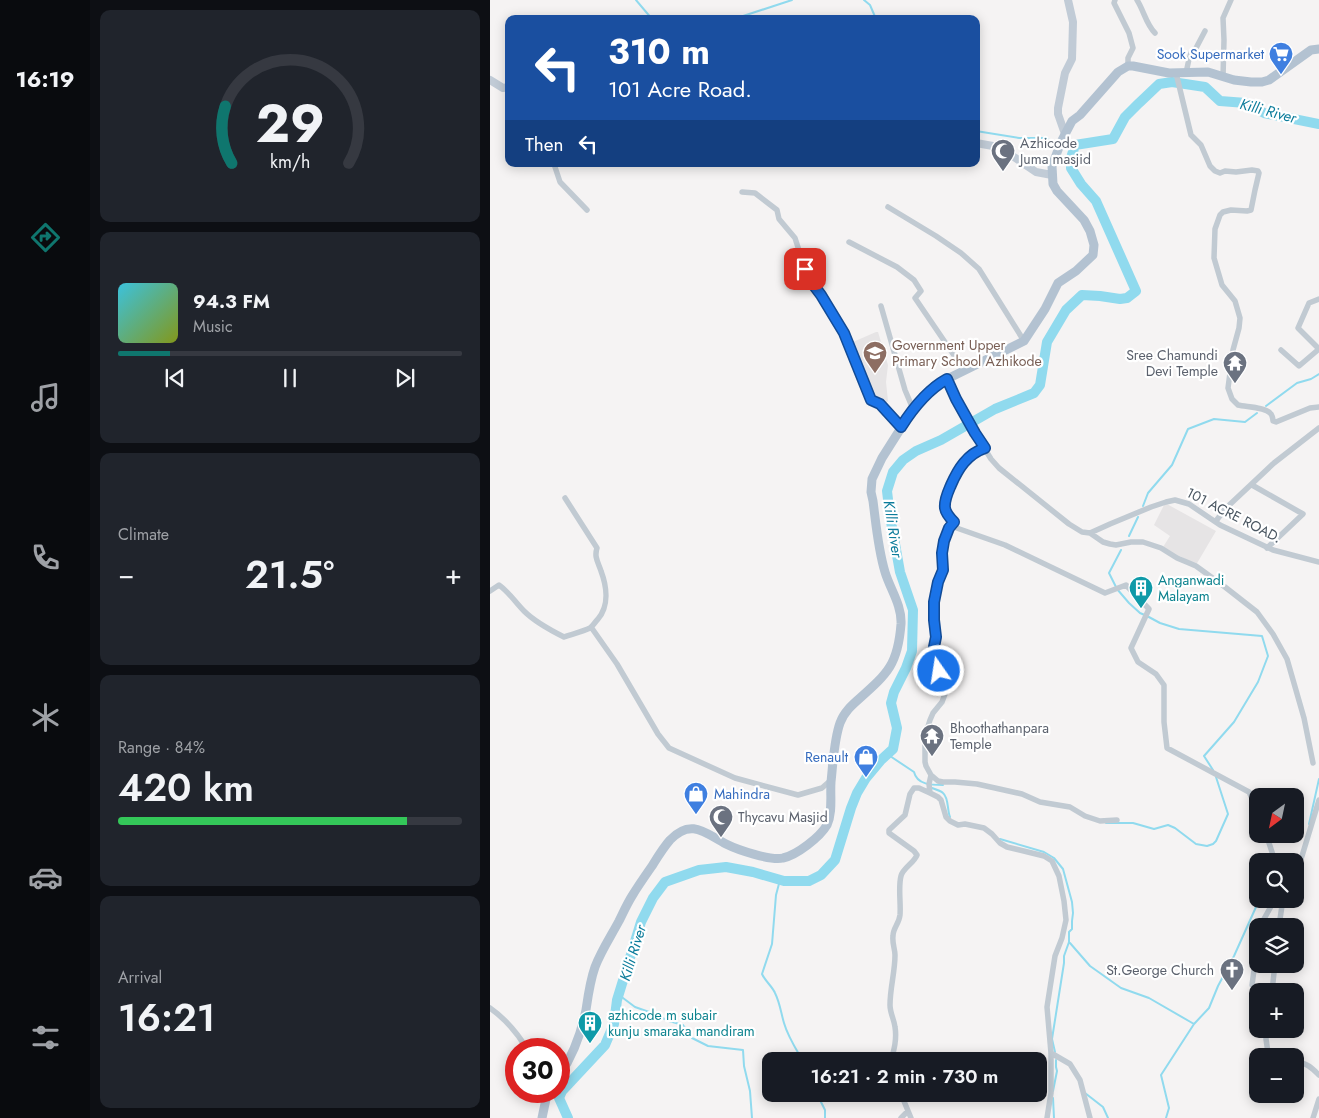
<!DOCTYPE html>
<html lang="en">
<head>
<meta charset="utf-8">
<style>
	body { margin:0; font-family:Jost,sans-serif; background:#20242c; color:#f1f3f6; height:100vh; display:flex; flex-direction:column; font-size:19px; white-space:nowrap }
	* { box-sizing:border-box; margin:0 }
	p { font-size:16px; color:#9ea1a6 }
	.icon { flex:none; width:28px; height:28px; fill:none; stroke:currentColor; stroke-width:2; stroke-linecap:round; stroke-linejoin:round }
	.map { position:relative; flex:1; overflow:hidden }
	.side { display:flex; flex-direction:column; gap:10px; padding:10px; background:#0d0f14; width:400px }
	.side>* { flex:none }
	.banner { position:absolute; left:15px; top:15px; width:475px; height:152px; border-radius:10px; box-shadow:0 2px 12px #0003; background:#1a4fa0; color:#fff; overflow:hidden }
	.needle { width:32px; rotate:213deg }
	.tools { position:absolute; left:759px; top:788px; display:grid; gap:10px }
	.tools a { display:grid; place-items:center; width:55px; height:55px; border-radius:10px; background:#171b24; box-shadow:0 2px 12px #0003; font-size:25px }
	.speed { position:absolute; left:15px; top:1038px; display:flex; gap:10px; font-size:25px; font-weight:700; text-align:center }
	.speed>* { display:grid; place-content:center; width:65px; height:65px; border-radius:50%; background:#171b24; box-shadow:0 2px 12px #0003; line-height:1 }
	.speed .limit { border:8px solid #d22; background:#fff; color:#111 }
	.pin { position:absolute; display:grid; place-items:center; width:42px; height:42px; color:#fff; margin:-21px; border-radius:10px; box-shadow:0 2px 8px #0006 }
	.me { position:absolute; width:55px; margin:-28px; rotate:347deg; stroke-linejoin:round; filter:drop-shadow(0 0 4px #0008) }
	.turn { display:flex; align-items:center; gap:18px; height:105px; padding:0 20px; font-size:22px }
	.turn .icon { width:65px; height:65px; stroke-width:2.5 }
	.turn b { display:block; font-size:35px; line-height:42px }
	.then { display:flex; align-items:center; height:48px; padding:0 20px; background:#0003; gap:10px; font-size:19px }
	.big { font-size:38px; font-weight:600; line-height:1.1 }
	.side .tile { flex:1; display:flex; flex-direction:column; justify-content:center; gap:8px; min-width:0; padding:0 18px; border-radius:10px; background:#20242c }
	.side .dial { align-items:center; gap:0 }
	.dial svg { height:130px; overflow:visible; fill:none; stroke:#363941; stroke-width:7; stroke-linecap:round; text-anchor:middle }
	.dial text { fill:#f1f3f6; stroke:none }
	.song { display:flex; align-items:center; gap:15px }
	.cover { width:60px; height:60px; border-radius:8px; background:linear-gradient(135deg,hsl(190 70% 55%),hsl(70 70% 35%)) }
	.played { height:5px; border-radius:2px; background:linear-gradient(90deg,#0f766e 15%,#363941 15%) }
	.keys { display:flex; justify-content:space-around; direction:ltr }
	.heat { display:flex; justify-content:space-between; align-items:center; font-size:28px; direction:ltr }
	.charge { height:8px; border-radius:4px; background:linear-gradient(90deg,#34c759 84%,#363941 0) }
	.trip { position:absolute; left:272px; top:1052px; width:285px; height:50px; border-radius:10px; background:#171b24; box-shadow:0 2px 12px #0003; font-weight:600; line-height:50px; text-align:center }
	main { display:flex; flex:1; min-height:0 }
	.menu { display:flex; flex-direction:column; width:90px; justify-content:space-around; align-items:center; background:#090b0e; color:#9ea1a6 }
	.menu .icon { width:35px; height:35px }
	.menu .current { color:#0f766e }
	.menu b { font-size:22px; color:#f1f3f6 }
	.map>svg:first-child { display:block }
	.education { fill:#e6e4e5 }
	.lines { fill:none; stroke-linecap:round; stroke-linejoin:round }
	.stream { stroke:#90daee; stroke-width:2 }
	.river { stroke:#90daee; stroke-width:10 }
	.street { stroke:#c1cad2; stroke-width:5.5 }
	.secondary { stroke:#c1cbd6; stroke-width:8 }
	.primary { stroke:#b3c2d1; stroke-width:9 }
	.route-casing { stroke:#114b97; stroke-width:12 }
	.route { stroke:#1a73e8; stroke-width:9 }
	.labels { text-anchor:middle; stroke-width:4.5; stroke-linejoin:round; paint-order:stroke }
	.shop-label { font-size:14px; fill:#366cbe; stroke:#fff; text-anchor:end }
	.worship-label { font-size:14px; fill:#5b616d; stroke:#fff; text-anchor:start }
	.education-label { font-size:14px; fill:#785e54; stroke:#fff; text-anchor:start }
	.street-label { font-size:14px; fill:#4a5661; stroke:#fff }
	.culture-label { font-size:14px; fill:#0d838f; stroke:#fff; text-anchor:start }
	.water-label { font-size:15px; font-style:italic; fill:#0c7c9b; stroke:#fff }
</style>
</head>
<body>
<main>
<nav class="menu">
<b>16:19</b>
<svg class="icon current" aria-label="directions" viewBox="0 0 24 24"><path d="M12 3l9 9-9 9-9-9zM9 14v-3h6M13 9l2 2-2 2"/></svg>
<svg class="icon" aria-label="music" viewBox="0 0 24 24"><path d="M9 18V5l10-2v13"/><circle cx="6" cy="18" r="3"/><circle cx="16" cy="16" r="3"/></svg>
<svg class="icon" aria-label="phone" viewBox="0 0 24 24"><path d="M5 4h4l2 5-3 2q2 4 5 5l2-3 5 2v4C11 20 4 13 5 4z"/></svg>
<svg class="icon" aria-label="climate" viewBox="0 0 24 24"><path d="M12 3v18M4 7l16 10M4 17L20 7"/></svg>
<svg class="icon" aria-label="car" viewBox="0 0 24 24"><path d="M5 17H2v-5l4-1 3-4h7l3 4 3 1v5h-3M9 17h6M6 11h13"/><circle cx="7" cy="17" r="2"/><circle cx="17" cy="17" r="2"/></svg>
<svg class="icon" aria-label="filters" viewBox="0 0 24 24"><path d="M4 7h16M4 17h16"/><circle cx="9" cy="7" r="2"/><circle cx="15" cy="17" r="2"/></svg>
</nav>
<section class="side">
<div class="tile dial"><svg viewBox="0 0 100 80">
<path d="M14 69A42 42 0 1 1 86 69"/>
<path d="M14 69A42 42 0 0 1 10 34" stroke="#0f766e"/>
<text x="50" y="56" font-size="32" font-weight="700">29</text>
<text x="50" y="72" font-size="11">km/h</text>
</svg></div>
<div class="tile">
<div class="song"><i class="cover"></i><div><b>94.3 FM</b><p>Music</p></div></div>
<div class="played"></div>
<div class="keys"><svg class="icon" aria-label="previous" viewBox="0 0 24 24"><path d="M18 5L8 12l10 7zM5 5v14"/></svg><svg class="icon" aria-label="pause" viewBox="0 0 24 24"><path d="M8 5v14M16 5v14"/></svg><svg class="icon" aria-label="next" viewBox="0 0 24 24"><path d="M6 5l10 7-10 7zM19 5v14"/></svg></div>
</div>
<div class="tile"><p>Climate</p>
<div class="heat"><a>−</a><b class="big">21.5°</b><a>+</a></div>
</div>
<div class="tile"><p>Range · 84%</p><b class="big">420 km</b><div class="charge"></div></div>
<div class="tile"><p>Arrival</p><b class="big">16:21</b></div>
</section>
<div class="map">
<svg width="829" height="1118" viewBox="0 0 829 1118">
	<rect width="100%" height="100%" fill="#f5f3f3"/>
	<path class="education" d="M386,332H388L398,365L396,382L398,401L395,404L382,398L363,342Z
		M675,503L726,531L706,565L690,556H685L673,547L680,536L664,525Z"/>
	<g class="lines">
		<path class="stream" d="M146,0L162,19
			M374,0L380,5L386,19
			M244,19L302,0
			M486,131L529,138H555L565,143
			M574,147L580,148L581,156
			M776,406L807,383L821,379L829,374
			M653,506L658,493L682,465L698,429L724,419L755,422L767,413
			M639,536L648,517
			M631,550L619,573L627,589L639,603L650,613L657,616L670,623L689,629L772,636L778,656L768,682L744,722L714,756L723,770
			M397,754L424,772C427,785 442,785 453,785
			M442,788C445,789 451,791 453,793C459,798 457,810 460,817
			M616,823H643L664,829L678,825L685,828L706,844L717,846L723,844L726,841L738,814L726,777
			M819,824L829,779
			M510,839L554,852L564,858L573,869L582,902L583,913L582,921V929L579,932V942L574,956V963L562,1039L565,1052
			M805,864L808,857
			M290,880L286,895L282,944L272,974C275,981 282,986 285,993C290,1003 291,1013 294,1023C298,1037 306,1049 313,1061
			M580,943L600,966L631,988L659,998L704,1024L671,1075L679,1108L676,1118
			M129,995L145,1007L162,1013L179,1021L193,1025L202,1038L218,1046L253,1050L254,1066L260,1091L262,1118
			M704,1024L719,1008L728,986L744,956L766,907L779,899
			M563,1091L567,1071L566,1067V1060
			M595,1093L613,1107L618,1118
			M327,1094L335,1110V1118
			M563,1098L564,1118"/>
		<path class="river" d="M78,1118L69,1098L72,1091L115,1045L124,1024L127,1000L151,922L163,898L175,882L209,870L236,867L263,872L294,881H319L331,875L345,860L361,808L367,793L376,778L391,760L403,749L407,728L401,703L404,692L416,668L422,651L423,610L410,572L400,516L397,491L403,472L413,460L426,451L451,440L505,409L544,393L550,385L557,342L576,310L592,295L610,296L630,299L637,298L646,291L606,201L591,184L581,168V158L585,145L623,139L635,117L649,103L669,84L682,82L715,87L730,101L756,103L774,113L829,124"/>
		<path class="street" d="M625,0L624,3L639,33L643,48L638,58V66
			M647,0C654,11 656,24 665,33
			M686,73L701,135L711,145L720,166L725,171L730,173L735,171L746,172L762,170L768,171L769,173L765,190L761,210L757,211L741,210L733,212L730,215L725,229L724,258L732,285L745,301L750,318L749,328L743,350L738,388L742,399L748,405C756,407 775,407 780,413C782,414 783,419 783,421L786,422L820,408L829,407
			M696,73L699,59L701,53L705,50L715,31
			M733,77L734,40L733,18L741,0
			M64,164L70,182L97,210
			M252,192L265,193L287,210L289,219L305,238L315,269L325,287L331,295L354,333L381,400L390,404L411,427
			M398,207L446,236L471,253L489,269L534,341
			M359,242L407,267L424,280L431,291L425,298L474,370
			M391,306L415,390L423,409
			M791,350L809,366L829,349L808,328L819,303L829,299
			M457,379L466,399L485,433L501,459L509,468L579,524L592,532L600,533L620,524L661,507L676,502L685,500L699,504L730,525L783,550L829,562
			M495,449C477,454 468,469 461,485C458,492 454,500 455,508C456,514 460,518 464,522L459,528L453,541L452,553L453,570L448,582L444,602V620L446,637L443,652L446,666L454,683L455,694L452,702L443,713L440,720L435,736V762L436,766L441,775L439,784L440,793L448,797L451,800L456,817L460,821L468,825L475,824L494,828L502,834L510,843L517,847L554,856L562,861L569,876L574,901L576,920L572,938L565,956L557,1007L561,1053V1093L557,1118
			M762,485L813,514L777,548
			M726,521L735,509L784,463L829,428
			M461,526L515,545L615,593L636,585L659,609L641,648L648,662L666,674L674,685V722L677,748L759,792L768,811
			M600,533L613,542L620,544L626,545L641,542H653L671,548L687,558L699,563L706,566L735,587L767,612L783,634L797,659L814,718L823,763
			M0,591L9,585C19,592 25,602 34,611C45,622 60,630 74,637C82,634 92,632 100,628C103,626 105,622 108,619C119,606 117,587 111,571C108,562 104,557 107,548L75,498
			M101,627L127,664L168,734L179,748L245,778L308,795L332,788L341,780
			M441,775L448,781L453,782H465L487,784L532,794L550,802L580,807L595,816L610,821L627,820
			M776,834L785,861
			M805,873L812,856L829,800
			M770,926L784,901L786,899
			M789,926L793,899
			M762,985L764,970L763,942L768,930
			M782,991L785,964
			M0,1008C14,1018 28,1034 37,1049
			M777,1029L776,1039L778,1053L783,1056
			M561,1053L580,1064L590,1080L600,1118
			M401,1061C404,1050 407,1039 405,1027C404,1019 400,1013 400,1005C400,988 405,972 405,955C405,949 402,943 403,936C403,928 409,924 410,915C411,903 408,887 411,876C413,868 424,863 427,855L424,851L399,833V830L415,815L420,794L424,788H429L440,793
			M805,1062C816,1062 822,1068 829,1075
			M411,1094L421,1118
			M411,1118L418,1111
			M823,1118L829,1099"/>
		<path class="secondary" d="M0,80L13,88L19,87
			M575,134L568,114V108L575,73L582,59L583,22L578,0
			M486,143L503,146L521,155L546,172L562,175"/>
		<path class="primary" d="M69,1076C83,1056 91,1034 96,1010C98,996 100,981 105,967C111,951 121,936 129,921C133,913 137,904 142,896C148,886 155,876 162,866C167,858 173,848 180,840C201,818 215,833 236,844C248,850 281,861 293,858C307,855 330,837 337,825C343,812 340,796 341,782C343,763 344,740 350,723C354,712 362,705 370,698C398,673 408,664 411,624C412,605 400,589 395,572C388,549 386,524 383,501L381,492L382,479L392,458L423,409L445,385L534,341L555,309L568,283L586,271L603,255L604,245L600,231L594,220L567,191L563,184L562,166L571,142L582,121L590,115L628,72L638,66H643L679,73L718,72L744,80L761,82H772L779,80L821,50L829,49
			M52,1118L56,1099L59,1091"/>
	</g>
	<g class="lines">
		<defs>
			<path id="route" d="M315,269L325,287L331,295L354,333L381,400L390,404L411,427C423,408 437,390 457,379L466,399L485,433L495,448C477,454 468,469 461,485C458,492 454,500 455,508C456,514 460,518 464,522L459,528L454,541L452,553L453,570L448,582L444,602V620L446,637L443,652L449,671"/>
		</defs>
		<use href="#route" class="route-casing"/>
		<use href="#route" class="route"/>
	</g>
	<defs>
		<symbol id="supermarket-pin" viewBox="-11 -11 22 30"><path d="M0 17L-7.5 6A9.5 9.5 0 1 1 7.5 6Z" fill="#3f7fe0" stroke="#fff"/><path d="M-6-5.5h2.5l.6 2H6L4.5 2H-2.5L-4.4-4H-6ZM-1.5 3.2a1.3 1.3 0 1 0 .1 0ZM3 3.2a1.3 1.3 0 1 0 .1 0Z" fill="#fff"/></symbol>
		<symbol id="mosque-pin" viewBox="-11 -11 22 30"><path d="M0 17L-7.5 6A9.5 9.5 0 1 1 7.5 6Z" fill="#6b7280" stroke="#fff"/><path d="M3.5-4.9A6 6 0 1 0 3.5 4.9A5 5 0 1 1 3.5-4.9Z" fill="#fff"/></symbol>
		<symbol id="school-pin" viewBox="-11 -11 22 30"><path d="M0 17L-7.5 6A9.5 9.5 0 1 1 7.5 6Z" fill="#8d6e63" stroke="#fff"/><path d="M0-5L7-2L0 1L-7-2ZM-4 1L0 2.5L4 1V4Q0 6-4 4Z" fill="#fff"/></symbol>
		<symbol id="temple-pin" viewBox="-11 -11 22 30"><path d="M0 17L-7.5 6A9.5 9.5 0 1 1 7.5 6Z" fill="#6b7280" stroke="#fff"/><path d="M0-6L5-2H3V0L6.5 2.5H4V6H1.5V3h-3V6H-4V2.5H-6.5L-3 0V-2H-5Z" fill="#fff"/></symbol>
		<symbol id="building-pin" viewBox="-11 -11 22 30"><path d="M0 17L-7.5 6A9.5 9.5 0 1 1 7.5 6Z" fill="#0f9aa8" stroke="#fff"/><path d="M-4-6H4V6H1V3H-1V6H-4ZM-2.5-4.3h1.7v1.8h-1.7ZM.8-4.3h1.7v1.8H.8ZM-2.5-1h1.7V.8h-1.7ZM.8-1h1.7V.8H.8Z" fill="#fff"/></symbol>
		<symbol id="shop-pin" viewBox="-11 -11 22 30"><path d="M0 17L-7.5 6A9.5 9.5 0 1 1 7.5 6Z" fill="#3f7fe0" stroke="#fff"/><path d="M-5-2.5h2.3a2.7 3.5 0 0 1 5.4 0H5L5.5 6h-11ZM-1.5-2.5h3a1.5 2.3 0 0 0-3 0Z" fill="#fff"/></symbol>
		<symbol id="church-pin" viewBox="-11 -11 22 30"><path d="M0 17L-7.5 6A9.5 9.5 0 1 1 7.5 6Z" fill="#6b7280" stroke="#fff"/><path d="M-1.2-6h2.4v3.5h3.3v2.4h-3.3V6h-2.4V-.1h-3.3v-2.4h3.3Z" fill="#fff"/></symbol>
	</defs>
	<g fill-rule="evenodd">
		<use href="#supermarket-pin" x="777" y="40" width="28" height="38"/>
		<use href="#mosque-pin" x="499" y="137" width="28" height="38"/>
		<use href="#school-pin" x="371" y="339" width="28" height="38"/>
		<use href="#temple-pin" x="731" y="349" width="28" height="38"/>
		<use href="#building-pin" x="637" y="574" width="28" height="38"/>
		<use href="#temple-pin" x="428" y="722" width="28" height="38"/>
		<use href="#shop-pin" x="362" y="743" width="28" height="38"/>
		<use href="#shop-pin" x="192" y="780" width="28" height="38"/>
		<use href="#mosque-pin" x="217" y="803" width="28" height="38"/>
		<use href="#church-pin" x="728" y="956" width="28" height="38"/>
		<use href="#building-pin" x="86" y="1009" width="28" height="38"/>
	</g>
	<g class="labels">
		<g class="shop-label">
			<text x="774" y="59">Sook Supermarket</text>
			<text x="358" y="762">Renault</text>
			<text x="224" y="799" text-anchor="start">Mahindra</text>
		</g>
		<g class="worship-label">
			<text x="530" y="148">Azhicode<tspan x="530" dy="16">Juma masjid</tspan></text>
			<text x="728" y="360" text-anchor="end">Sree Chamundi<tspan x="728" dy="16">Devi Temple</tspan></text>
			<text x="460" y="733">Bhoothathanpara<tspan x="460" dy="16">Temple</tspan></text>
			<text x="248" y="822">Thycavu Masjid</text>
			<text x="724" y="975" text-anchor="end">St.George Church</text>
		</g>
		<g class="education-label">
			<text x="402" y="350">Government Upper<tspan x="402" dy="16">Primary School Azhikode</tspan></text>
		</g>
		<g class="street-label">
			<text transform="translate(744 515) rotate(27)" y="5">101 ACRE ROAD.</text>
		</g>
		<g class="culture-label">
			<text x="668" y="585">Anganwadi<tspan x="668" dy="16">Malayam</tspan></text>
			<text x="118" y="1020">azhicode m subair<tspan x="118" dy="16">kunju smaraka mandiram</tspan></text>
		</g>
		<g class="water-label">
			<text transform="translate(778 111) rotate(15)" y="5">Killi River</text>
			<text transform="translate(403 529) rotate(81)" y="5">Killi River</text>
			<text transform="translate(143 953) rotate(-73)" y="5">Killi River</text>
		</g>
	</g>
</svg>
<div class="tools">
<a><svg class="needle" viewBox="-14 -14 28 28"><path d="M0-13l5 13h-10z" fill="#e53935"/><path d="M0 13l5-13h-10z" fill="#9ea1a6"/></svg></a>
<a><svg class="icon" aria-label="search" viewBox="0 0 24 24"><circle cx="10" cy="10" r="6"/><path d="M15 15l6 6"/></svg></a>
<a><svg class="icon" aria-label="layers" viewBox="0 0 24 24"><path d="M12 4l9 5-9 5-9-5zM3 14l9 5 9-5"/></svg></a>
<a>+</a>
<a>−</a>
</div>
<div class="speed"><div class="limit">30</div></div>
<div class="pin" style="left:315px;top:269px;background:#d93025"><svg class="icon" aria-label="arrive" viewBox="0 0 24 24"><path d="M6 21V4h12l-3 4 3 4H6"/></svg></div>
<svg class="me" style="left:449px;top:671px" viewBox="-20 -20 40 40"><circle r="17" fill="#1a73e8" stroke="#fff" stroke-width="3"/><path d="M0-11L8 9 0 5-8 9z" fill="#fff"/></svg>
<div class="trip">16:21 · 2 min · 730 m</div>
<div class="banner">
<div class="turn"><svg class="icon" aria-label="left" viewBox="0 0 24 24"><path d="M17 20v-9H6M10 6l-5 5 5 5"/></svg><div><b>310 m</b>101 Acre Road.</div></div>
<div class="then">Then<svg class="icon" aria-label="left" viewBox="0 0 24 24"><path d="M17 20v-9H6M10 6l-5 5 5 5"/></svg></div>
</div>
</div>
</main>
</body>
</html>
